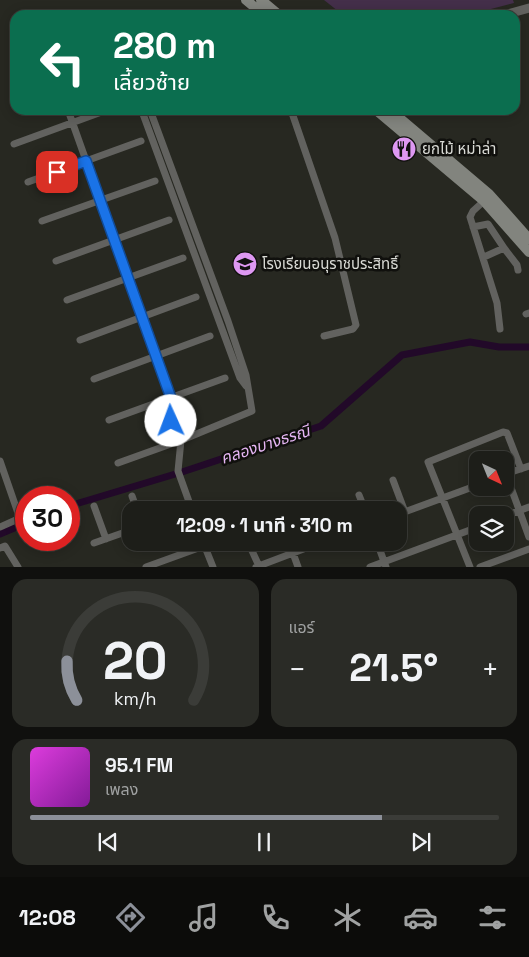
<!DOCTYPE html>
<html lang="th">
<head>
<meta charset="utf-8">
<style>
	body { margin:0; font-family:"Space Grotesk","Noto Sans Thai",sans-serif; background:#2a2b26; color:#f1f3f6; height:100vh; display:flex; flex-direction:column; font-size:19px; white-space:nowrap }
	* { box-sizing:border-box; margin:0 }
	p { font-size:16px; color:#a0a2a2 }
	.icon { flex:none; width:28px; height:28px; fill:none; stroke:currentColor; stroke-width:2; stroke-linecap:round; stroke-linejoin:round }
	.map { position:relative; height:567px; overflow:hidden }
	.sheet { display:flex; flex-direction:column; gap:12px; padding:12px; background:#10100e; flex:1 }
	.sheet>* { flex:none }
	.banner { position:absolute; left:10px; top:10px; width:510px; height:105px; border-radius:15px; box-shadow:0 2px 12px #0003,0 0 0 1px #3b3c38; background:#0b6e4f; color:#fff; overflow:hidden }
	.needle { width:32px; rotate:137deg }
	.fabs { position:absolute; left:469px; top:451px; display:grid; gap:10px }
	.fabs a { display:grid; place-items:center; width:45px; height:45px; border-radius:10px; background:#1d1e19; box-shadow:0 2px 12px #0003,0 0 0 1px #3b3c38; font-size:25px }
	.speed { position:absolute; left:15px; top:486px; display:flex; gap:10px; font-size:25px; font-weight:700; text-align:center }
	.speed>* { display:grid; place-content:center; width:65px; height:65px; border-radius:50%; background:#1d1e19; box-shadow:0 2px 12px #0003,0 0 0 1px #3b3c38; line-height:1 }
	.speed .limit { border:8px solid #d22; background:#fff; color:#111 }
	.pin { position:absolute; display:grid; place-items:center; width:42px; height:42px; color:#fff; margin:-21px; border-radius:10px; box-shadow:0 2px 8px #0006 }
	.me { position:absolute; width:55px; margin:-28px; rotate:358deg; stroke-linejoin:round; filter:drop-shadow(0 0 4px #0008) }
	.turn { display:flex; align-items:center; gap:18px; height:105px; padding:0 20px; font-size:22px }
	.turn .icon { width:65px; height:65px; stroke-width:2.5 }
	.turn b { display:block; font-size:35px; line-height:42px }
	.big { font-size:38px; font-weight:700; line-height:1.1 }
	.sheet .widget { flex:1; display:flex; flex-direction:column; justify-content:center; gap:8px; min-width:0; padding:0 18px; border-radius:15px; background:#2a2b26 }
	.sheet .dial { align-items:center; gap:0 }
	.dial svg { height:130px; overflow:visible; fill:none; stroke:#3b3c38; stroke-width:7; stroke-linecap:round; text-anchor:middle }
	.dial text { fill:#f1f3f6; stroke:none }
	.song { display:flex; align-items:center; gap:15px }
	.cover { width:60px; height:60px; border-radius:8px; background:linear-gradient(135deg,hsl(300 70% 55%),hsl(290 70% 35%)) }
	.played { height:5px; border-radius:2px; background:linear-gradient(90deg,#8c9099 75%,#3b3c38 75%) }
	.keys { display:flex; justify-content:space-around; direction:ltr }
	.heat { display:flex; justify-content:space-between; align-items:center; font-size:28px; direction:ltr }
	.sheet .tiles { flex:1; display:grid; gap:12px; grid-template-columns:1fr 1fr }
	.widget:last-child { grid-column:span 2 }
	.trip { position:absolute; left:122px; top:501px; width:285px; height:50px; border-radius:15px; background:#1d1e19; box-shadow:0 2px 12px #0003,0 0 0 1px #3b3c38; font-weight:700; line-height:50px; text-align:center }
	.menu { display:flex; height:80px; justify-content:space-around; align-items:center; background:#0c0c0a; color:#a0a2a2 }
	.menu .icon { width:35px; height:35px }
	.menu .selected { color:#8c9099 }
	.menu b { font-size:22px; color:#f1f3f6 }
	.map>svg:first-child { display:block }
	.green { fill:#442f4a }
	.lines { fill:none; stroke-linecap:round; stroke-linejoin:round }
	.canal { stroke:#220929; stroke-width:7 }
	.minor { stroke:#62625f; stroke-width:7 }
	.tertiary { stroke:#62625f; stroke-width:9 }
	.secondary { stroke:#82847e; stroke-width:10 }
	.route-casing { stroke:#114b97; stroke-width:12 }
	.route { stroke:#1a73e8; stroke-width:9 }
	.labels { text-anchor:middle; stroke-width:5; stroke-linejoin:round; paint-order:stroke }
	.poi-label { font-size:15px; fill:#dadbd6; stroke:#10100d; text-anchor:start }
	.water-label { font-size:16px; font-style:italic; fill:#e6b6f4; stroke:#10100d }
</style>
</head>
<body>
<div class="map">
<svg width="529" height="567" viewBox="0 0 529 567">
	<rect width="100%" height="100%" fill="#272821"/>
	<path class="green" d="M324,0H513L514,3L468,15H343Z"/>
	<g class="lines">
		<path class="canal" d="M69,506L182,472L321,426L402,355L470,342L499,347H529
			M0,534L26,523"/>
		<path class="minor" d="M68,110L182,430L178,471L192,510
			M145,110L143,114L240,378L246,386
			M291,110L335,238L356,325L353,329L324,336
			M14,144L107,110
			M28,182L141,141
			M484,201L473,211L470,217L497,303L500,329
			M42,221L155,181
			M473,227L488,224L504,248
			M484,257L504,248L517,265L518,270
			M56,261L169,220
			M67,300L183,258
			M526,314L529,313
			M80,340L196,297
			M94,379L210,336
			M173,411C171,422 172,429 181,437
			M109,420L225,378
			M0,461L18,513V519L0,527
			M118,463L182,440L252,411L246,375L228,321L150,110
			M505,474L529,466
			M506,474L529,537
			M393,480L405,512
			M359,495L365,510
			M132,496L137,510
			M94,506L106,539
			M319,507L320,510
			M399,514L478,485
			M505,516L529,507
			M203,542L213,567
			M248,542L259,566
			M289,542L298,567
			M377,542L386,567
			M94,543L131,530
			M0,548L5,546L18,567
			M146,567L204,546
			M256,567L322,542
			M370,567L478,527
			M470,567L428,462L503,432L507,433L521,469
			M480,567L529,549"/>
		<path class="tertiary" d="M504,15L529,8"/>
		<path class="secondary" d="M246,0L264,15
			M261,0L279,15
			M376,110L484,201L529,252
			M390,110L489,194L529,239"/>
	</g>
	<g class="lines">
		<defs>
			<path id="route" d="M57,172L86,161L171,398L173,410L171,421"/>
		</defs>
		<use href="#route" class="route-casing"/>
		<use href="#route" class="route"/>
	</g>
	<defs>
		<symbol id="restaurant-disc" viewBox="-11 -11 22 22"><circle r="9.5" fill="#de98f2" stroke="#10100d"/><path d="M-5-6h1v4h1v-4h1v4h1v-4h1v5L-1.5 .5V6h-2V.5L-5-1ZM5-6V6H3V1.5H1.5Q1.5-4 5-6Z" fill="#111"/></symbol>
		<symbol id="school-disc" viewBox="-11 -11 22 22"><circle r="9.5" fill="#de98f2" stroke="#10100d"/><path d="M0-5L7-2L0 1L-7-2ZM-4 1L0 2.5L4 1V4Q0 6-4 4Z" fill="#111"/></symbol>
	</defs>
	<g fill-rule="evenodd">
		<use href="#restaurant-disc" x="390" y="135" width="28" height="28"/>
		<use href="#school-disc" x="231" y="250" width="28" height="28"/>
	</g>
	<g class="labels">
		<g class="poi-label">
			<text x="422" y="154">ยกไม้ หม่าล่า</text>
			<text x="262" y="269">โรงเรียนอนุราชประสิทธิ์</text>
		</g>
		<g class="water-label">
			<text transform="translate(265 444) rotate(-18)" y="6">คลองบางธรณี</text>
		</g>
	</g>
</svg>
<div class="fabs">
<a><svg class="needle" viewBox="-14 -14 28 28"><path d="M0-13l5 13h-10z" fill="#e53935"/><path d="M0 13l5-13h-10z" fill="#a0a2a2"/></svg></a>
<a><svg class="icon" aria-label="layers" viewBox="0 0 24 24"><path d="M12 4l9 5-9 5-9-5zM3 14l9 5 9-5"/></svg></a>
</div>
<div class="speed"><div class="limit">30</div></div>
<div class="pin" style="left:57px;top:172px;background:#d93025"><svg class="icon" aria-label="arrive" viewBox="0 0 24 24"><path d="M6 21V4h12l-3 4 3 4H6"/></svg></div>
<svg class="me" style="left:171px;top:421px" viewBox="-20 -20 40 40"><circle r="19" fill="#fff"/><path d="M0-13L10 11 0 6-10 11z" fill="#1a73e8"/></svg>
<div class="trip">12:09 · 1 นาที · 310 m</div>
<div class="banner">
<div class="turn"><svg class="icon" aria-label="left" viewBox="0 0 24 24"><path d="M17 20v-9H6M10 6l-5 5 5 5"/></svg><div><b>280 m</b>เลี้ยวซ้าย</div></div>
</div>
</div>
<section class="sheet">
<div class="tiles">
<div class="widget dial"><svg viewBox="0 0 100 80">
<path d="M14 69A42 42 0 1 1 86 69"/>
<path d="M14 69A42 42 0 0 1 8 45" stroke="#8c9099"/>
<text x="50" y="56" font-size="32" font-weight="700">20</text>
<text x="50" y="72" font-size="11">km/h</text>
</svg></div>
<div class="widget"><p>แอร์</p>
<div class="heat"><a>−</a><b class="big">21.5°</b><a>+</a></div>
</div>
<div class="widget">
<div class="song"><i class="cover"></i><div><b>95.1 FM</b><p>เพลง</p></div></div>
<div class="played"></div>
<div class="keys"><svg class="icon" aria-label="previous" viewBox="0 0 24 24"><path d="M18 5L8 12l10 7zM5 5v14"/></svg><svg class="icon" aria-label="pause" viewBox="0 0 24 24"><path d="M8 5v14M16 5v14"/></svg><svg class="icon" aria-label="next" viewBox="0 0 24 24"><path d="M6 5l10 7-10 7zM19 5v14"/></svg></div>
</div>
</div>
</section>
<nav class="menu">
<b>12:08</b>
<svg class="icon selected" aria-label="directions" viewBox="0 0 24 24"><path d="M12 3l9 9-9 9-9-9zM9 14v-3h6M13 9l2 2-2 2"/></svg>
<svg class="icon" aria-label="music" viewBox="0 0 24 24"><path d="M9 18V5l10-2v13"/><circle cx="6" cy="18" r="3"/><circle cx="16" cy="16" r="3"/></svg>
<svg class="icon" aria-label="phone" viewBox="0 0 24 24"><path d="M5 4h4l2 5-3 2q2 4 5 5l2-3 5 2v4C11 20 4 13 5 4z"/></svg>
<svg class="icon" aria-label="climate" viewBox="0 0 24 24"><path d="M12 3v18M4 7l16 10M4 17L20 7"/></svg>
<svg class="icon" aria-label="car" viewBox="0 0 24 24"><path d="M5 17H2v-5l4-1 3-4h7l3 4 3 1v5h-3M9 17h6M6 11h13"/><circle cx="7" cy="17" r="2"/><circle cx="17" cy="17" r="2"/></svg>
<svg class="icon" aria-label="filters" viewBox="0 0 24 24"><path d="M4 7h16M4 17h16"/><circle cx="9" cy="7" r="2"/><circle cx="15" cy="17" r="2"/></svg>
</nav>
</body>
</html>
